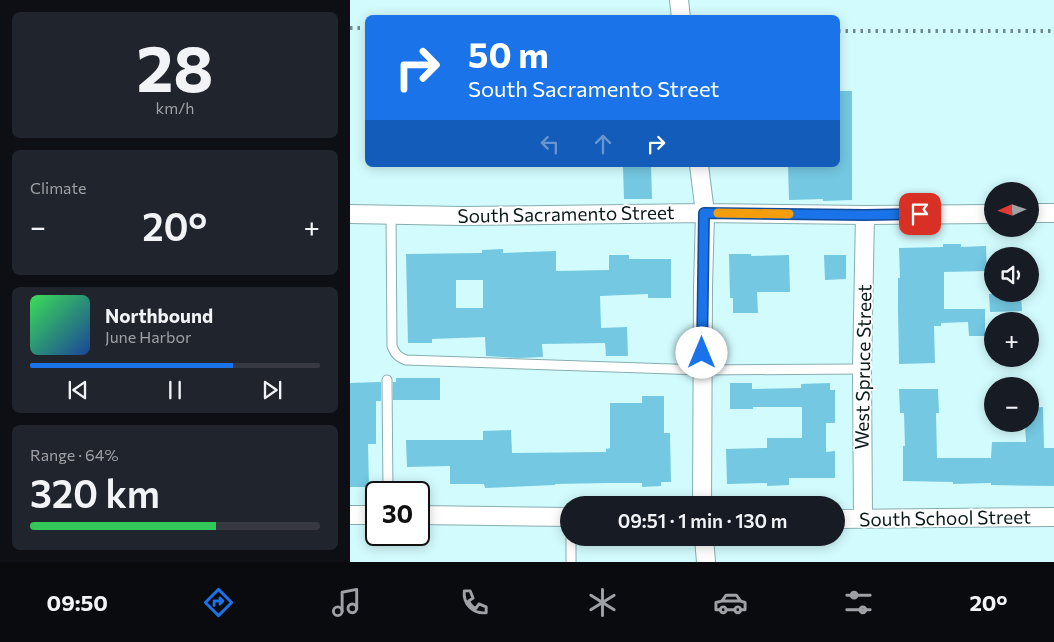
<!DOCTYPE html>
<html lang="en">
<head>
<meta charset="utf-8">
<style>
	body { margin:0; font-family:Commissioner,sans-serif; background:#20242c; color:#f1f3f6; height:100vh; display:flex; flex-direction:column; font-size:19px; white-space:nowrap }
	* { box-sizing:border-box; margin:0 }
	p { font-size:16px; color:#9ea1a6 }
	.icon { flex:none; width:28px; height:28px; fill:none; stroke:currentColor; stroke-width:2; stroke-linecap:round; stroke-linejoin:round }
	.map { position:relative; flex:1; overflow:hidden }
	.details { display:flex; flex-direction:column; gap:12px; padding:12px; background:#0d0f14; width:350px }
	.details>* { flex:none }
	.guide { position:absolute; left:15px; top:15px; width:475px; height:152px; border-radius:8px; box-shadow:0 2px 12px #0003; background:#1a73e8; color:#fff; overflow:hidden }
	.needle { width:32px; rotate:267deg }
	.fabs { position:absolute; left:634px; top:182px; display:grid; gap:10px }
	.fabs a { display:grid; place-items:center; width:55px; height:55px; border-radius:50%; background:#171b24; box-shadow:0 2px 12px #0003; font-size:25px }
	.speed { position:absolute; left:15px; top:481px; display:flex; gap:10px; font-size:25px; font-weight:700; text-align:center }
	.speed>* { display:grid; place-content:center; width:65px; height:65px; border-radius:50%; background:#171b24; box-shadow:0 2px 12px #0003; line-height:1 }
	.speed .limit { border:2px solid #111; border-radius:8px; background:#fff; color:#111 }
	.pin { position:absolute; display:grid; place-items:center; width:42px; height:42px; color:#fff; margin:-21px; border-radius:10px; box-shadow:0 2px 8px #0006 }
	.me { position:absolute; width:55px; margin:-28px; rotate:0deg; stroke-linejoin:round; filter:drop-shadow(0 0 4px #0008) }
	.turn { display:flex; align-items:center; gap:18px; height:105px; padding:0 20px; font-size:22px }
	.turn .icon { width:65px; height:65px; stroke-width:2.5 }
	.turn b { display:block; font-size:35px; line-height:42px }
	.lanes { display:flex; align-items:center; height:48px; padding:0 20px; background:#0003; justify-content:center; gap:25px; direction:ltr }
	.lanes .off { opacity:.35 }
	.big { font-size:38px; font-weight:600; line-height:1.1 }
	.details .tile { flex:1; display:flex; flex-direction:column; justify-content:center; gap:8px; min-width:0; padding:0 18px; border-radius:8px; background:#20242c }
	.details .dial { align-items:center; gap:0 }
	.dial b { font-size:65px; line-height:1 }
	.song { display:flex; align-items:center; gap:15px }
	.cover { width:60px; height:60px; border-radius:8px; background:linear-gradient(135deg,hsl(130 70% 55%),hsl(220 70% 35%)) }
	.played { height:5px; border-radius:2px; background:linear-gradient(90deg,#1a73e8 70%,#363941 70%) }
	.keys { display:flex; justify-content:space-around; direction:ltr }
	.heat { display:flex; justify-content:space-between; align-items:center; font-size:28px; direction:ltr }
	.charge { height:8px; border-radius:4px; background:linear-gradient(90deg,#34c759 64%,#363941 0) }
	.trip { position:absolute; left:210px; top:496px; width:285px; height:50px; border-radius:25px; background:#171b24; box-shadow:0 2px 12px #0003; font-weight:600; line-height:50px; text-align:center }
	.dock { display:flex; height:80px; justify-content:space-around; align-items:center; background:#090b0e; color:#9ea1a6 }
	.dock .icon { width:35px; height:35px }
	.dock .current { color:#1a73e8 }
	.dock b { font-size:22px; color:#f1f3f6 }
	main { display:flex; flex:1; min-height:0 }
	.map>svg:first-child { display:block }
	.building { fill:#74c8e2; fill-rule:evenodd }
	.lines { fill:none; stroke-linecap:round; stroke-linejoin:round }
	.service-casing { stroke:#86adaf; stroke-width:11 }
	.minor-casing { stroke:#86adaf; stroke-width:20 }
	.service { stroke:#fff; stroke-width:9 }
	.minor { stroke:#fff; stroke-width:18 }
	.rail { stroke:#6e8a8c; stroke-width:4; stroke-dasharray:2.5 5; stroke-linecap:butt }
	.route-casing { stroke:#114b97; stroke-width:12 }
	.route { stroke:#1a73e8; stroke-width:9 }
	.slow { stroke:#f59e0b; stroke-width:9 }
	.labels { text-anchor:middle; stroke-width:4; stroke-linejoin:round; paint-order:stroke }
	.street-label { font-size:19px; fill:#0a191a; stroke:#fff }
</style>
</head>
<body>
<main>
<section class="details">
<div class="tile dial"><b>28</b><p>km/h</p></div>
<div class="tile"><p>Climate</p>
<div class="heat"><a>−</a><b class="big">20°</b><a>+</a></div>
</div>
<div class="tile">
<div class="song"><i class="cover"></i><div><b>Northbound</b><p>June Harbor</p></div></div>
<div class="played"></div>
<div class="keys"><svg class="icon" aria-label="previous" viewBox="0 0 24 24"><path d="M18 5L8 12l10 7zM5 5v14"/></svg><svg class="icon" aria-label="pause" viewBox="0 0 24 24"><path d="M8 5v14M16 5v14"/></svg><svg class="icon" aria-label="next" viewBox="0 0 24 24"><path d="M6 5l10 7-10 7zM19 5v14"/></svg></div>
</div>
<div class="tile"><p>Range · 64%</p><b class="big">320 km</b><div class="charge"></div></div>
</section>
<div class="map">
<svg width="704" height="562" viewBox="0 0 704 562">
	<rect width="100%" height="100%" fill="#d2fbfd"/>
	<path class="building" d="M488,91H502V200L473,201V199L439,200L438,165H488Z
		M301,166L302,199H274L273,167Z
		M593,244H611V247L636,246L637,271L594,272V309H635V336H619L618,322L591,323V326H584L585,363L549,364L548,308V278H550L549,248L593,247Z
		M153,249V253L206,251V271L259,270V255H279V259H321V298H298V294L250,296L251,328L277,327L278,356H256L255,343L192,344L193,357L168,358L136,356L135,337L82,339V343H58L56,254L132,253V250ZM106,280H133V308H106Z
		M379,254H401V256L439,255L440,292H407L408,313H383V298H380Z
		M474,255H496V279L475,280Z
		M639,294H671L672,311L640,312Z
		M46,378H90V400H43V382H46Z
		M31,382V401H26V444H18L19,487H0V383Z
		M380,383H402V389L451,388V384L480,383V390H485V423H476V452L485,451V478H439V485L417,486V483L377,484L376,449L417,448V438H452V407H403V409H380Z
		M549,389H588L589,413H586L587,458H641L642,442H676L675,424H680V408L693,407L694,448H704V486L641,485V483L603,484V482L553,481V446H555L554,413H550Z
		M292,396H314V433H320L321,482H311V486L292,487V483H257L205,484V485L135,488L134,484H100V466L57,467L56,440H133V431L161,430L162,453L256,452V449L260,448V403H292Z"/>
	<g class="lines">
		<defs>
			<path id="service" d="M41,215L42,346C45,354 48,357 56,360L352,370L512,369
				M37,380L38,492
				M221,562V538"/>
			<path id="minor" d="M329,0L331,18
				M349,165L355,213L353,287L352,505
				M680,213H704
				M0,214L112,216L355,213L515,215L642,214
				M0,515H26
				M69,515L219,517
				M486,519L704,517
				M513,519L512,369L515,215
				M354,538L356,562"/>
		</defs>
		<use href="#service" class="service-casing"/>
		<use href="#minor" class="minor-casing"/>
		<use href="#service" class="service"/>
		<use href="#minor" class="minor"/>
		<path class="rail" d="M0,28H18
			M488,31H704"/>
	</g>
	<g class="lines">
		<defs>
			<path id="route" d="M352,353L354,213L515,215L570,214"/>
		</defs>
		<use href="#route" class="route-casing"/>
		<use href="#route" class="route"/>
		<path class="slow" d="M368,213L439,214"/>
	</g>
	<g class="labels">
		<g class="street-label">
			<text transform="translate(216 214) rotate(-1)" y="7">South Sacramento Street</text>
			<text transform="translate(513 367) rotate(-89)" y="7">West Spruce Street</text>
			<text transform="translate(595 518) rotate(-1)" y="7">South School Street</text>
		</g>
	</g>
</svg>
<div class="fabs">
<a><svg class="needle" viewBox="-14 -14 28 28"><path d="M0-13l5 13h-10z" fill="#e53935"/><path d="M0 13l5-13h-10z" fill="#9ea1a6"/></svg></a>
<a><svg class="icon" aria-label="sound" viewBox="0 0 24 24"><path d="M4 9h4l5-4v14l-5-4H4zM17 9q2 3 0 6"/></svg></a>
<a>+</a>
<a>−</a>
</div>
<div class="speed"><div class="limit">30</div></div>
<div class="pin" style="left:570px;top:214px;background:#d93025"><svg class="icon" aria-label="arrive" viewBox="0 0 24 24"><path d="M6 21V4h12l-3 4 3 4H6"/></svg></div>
<svg class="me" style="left:352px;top:353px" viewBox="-20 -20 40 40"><circle r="19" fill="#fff"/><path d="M0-13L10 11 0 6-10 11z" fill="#1a73e8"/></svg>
<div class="trip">09:51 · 1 min · 130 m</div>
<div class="guide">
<div class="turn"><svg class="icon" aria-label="right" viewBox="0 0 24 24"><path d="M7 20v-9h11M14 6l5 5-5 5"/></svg><div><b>50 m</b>South Sacramento Street</div></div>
<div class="lanes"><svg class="icon off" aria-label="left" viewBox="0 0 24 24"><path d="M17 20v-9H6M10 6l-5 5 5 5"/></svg><svg class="icon off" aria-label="ahead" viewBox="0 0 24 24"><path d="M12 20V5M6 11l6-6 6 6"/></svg><svg class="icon" aria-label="right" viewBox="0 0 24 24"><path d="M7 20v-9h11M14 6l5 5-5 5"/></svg></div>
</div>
</div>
</main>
<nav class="dock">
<b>09:50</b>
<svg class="icon current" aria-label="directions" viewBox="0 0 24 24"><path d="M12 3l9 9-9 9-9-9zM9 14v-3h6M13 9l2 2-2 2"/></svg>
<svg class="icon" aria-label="music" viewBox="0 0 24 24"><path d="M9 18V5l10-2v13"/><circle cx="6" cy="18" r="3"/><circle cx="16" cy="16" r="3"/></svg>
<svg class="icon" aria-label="phone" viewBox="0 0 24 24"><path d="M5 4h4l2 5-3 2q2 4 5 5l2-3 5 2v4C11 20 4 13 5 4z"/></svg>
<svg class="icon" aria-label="climate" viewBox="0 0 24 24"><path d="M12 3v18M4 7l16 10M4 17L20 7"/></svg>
<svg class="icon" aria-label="car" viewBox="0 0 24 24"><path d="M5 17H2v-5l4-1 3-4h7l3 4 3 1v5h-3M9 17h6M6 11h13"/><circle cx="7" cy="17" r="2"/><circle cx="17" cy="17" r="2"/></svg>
<svg class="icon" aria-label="filters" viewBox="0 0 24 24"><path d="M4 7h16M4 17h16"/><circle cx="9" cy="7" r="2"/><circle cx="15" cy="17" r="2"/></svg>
<b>20°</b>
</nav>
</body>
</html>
